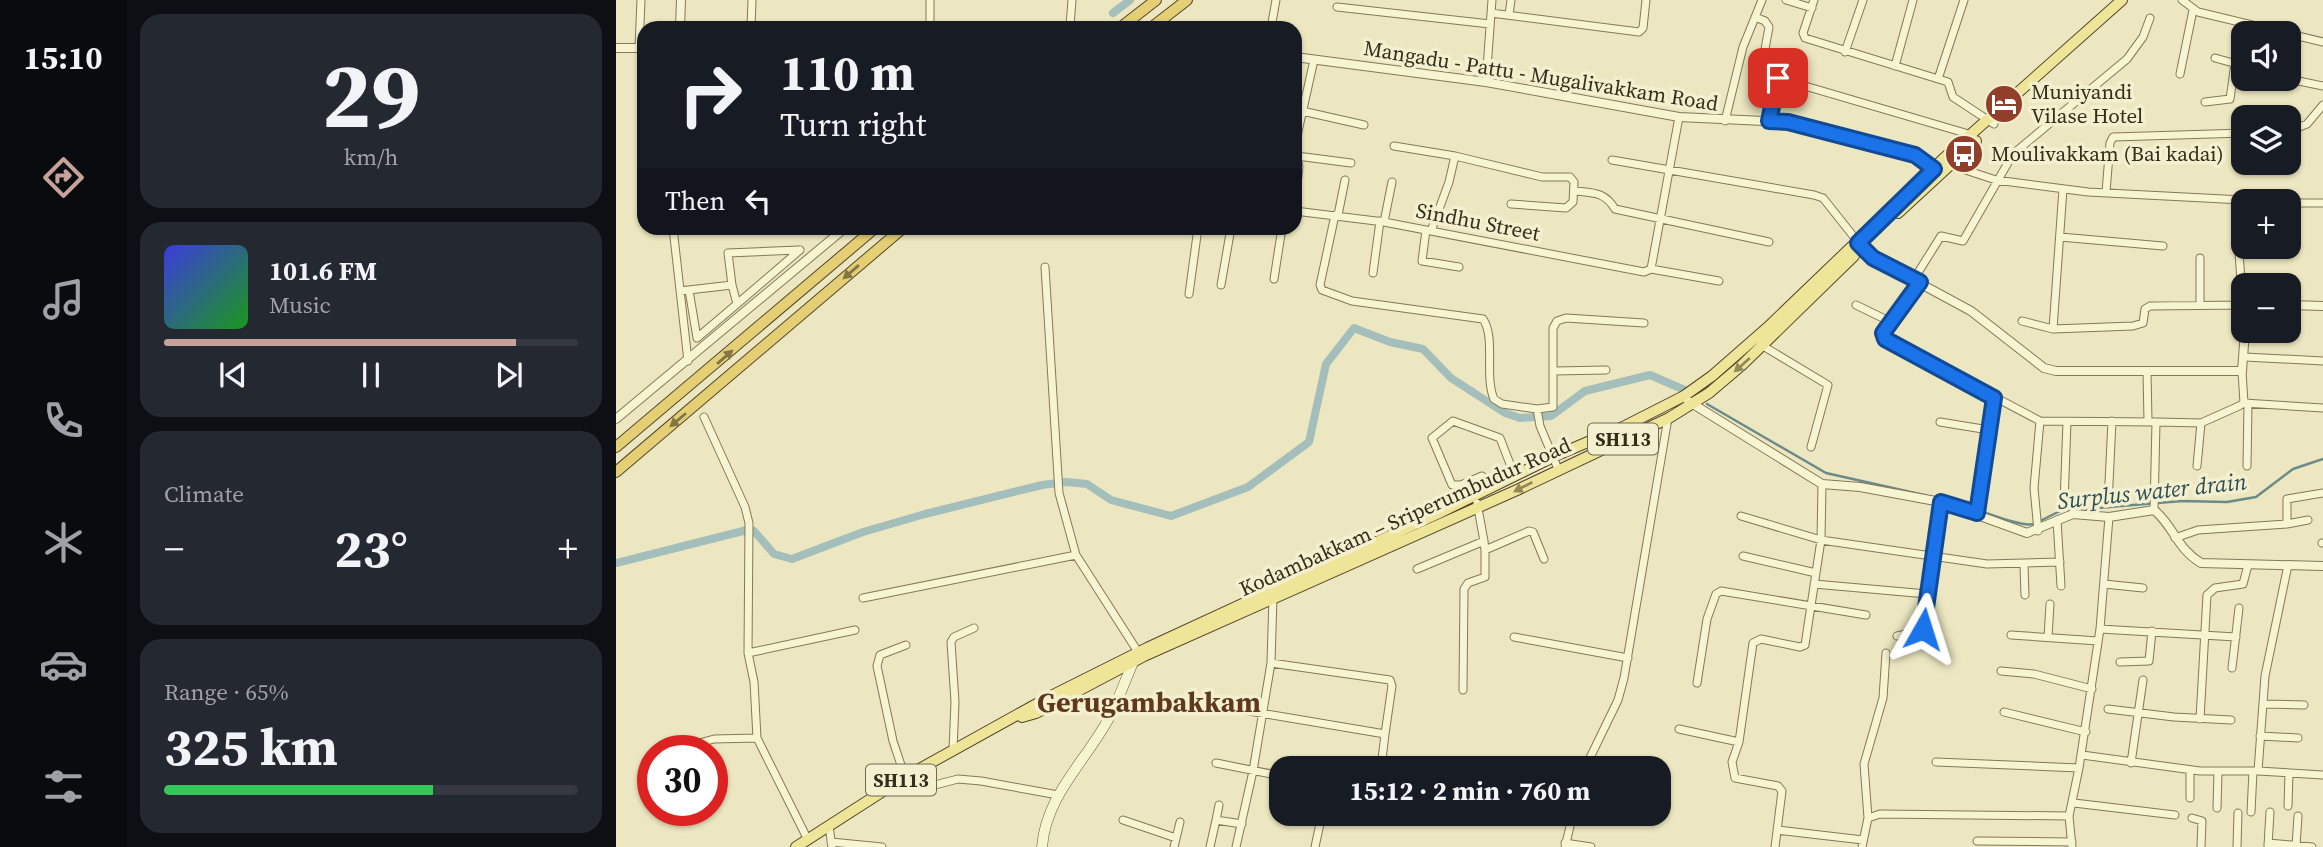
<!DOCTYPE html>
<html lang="en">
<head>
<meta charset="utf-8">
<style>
	body { margin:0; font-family:"Source Serif 4",serif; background:#242831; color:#f1f3f6; height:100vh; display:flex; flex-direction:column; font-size:26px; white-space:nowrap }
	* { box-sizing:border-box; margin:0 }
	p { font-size:23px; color:#9ea1a6 }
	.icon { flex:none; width:38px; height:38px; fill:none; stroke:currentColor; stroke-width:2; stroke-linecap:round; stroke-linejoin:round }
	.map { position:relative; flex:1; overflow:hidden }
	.sheet { display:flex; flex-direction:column; gap:14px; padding:14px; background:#0d0f14; width:490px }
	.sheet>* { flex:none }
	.guide { position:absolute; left:21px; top:21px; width:665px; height:214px; border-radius:21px; box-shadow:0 2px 5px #0004; background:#171b24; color:#f1f3f6; overflow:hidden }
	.buttons { position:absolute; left:1615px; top:21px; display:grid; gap:14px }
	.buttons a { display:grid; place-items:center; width:70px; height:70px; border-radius:14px; background:#171b24; box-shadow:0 2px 5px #0004; font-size:35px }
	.speed { position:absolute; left:21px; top:735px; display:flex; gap:14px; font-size:35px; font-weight:700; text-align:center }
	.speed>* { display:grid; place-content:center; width:91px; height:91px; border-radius:50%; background:#171b24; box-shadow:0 2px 5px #0004; line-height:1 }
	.speed .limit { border:10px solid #d22; background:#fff; color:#111 }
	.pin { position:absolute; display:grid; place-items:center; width:60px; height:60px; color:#fff; margin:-30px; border-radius:14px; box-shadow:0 4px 10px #0006 }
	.me { position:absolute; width:77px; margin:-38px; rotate:6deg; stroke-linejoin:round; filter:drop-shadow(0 0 5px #0008) }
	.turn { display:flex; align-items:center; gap:24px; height:147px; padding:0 28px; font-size:32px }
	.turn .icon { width:91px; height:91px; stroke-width:2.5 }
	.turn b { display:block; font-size:49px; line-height:60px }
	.then { display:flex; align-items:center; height:66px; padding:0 28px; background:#0003; gap:14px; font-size:26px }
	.big { font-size:52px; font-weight:700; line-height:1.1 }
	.sheet .tile { flex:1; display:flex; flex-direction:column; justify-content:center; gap:10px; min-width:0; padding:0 24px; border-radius:21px; background:#242831 }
	.sheet .dial { align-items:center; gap:0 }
	.dial b { font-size:91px; line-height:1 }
	.song { display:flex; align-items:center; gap:21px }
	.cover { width:84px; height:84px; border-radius:10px; background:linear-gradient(135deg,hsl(240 70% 55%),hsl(120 70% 35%)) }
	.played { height:7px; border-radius:4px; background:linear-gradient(90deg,#c6a29b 85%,#363941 85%) }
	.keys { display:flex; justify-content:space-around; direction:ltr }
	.heat { display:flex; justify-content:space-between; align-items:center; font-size:38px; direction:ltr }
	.charge { height:10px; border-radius:5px; background:linear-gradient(90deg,#34c759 65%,#363941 0) }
	.trip { position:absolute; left:653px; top:756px; width:402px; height:70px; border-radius:21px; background:#171b24; box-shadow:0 2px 5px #0004; font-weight:700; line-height:70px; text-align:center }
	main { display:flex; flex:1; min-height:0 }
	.tab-bar { display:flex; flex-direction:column; width:126px; justify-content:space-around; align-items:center; background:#090b0e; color:#9ea1a6 }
	.tab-bar .icon { width:49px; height:49px }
	.tab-bar .on { color:#c6a29b }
	.tab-bar b { font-size:32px; color:#f1f3f6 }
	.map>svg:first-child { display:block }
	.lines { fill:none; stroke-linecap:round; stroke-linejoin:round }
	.stream { stroke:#6a8b8a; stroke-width:2.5 }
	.canal { stroke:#a3bebb; stroke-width:8 }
	.minor-casing { stroke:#847859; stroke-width:9 }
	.tertiary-casing { stroke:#847859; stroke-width:10 }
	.secondary-casing { stroke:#66593c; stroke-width:11 }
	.primary-casing { stroke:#52452d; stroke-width:12 }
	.trunk-casing { stroke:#52452d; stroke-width:12 }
	.minor { stroke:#f7f4d2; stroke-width:7 }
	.tertiary { stroke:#f7f4d2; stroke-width:8 }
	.secondary { stroke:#f7f4d2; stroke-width:10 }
	.primary { stroke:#efe598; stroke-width:10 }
	.trunk { stroke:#e4cf75; stroke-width:10 }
	.oneway { fill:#837644 }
	.oneway2 { fill:#92895a }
	.route-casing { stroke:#114b97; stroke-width:18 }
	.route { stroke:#1a73e8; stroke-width:12 }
	.labels { text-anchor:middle; stroke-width:7; stroke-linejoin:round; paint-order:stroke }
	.shield { fill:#f4f0cf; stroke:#6e6852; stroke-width:2 }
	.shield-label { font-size:19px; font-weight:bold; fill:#342d1c }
	.street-label { font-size:21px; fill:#342d1c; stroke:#f4f0cf }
	.poi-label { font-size:21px; fill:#342d1c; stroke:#f4f0cf; text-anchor:start }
	.water-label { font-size:23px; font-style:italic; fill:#2c4e53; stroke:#f4f0cf }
	.district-label { font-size:28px; font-weight:bold; fill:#5f381e; stroke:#f4f0cf }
</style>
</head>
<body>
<main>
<nav class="tab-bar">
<b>15:10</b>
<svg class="icon on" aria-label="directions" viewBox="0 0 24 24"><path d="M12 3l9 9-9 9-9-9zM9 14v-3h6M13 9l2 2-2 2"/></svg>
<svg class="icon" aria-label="music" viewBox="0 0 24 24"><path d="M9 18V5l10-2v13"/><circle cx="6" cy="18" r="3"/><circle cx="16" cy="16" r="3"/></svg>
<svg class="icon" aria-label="phone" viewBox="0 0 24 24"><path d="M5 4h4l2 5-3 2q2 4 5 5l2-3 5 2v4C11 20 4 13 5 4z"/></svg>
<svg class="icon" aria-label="climate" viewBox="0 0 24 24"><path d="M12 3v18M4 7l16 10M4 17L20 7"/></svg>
<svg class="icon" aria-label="car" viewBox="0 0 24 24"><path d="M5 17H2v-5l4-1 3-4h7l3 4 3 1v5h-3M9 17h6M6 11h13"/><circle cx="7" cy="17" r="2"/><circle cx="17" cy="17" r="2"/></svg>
<svg class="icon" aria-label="filters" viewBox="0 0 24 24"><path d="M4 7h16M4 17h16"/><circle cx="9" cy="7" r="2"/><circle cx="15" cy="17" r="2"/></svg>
</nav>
<section class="sheet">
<div class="tile dial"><b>29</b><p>km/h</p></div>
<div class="tile">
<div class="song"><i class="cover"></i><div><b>101.6 FM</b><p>Music</p></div></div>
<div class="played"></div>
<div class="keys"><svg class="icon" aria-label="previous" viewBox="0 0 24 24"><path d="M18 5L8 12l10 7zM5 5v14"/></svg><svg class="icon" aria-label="pause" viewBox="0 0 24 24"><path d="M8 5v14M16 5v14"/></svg><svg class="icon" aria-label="next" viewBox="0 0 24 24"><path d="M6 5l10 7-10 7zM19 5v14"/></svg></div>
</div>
<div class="tile"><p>Climate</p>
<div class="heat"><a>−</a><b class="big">23°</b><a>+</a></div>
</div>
<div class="tile"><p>Range · 65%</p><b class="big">325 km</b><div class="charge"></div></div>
</section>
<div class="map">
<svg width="1707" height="847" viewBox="0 0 1707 847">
	<rect width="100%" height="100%" fill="#ece7c0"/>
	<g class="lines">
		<path class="stream" d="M1091,404L1210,473L1308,495
			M1332,500C1353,505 1402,528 1418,524
			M1424,521L1444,511L1566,501L1611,502L1640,497L1677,469L1707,459"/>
		<path class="canal" d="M497,13L514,0
			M0,563L131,530L138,531L158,554L176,559L247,532L309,514L426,485L450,482L471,484L495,500L555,516L632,487L693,442L710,364L738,328L774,342L807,349L835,378L889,413L904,418L935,416L969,391L1034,375L1071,391"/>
		<defs>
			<path id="minor" d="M1170,0L1196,8
				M1198,0L1187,33L1189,38L1332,82L1337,97L1378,124
				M1566,0L1582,12L1707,42
				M721,7L874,24
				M875,13L1023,32L1027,28L1030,0
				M893,15L895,0
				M1139,17L1149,21L1153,27L1145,71L1162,78
				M454,26L456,0
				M135,28L136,0
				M314,28V0
				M655,28L660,0
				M23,48L25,0
				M1229,52L1247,0
				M1599,58L1628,66
				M1279,66L1297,0
				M1564,74L1577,10
				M1322,79L1348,0
				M1673,79L1707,86
				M870,82L876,0
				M1589,102L1614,99L1619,64
				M686,111L748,125
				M1109,121L1127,47L1146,0
				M1153,121L1162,78L1356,135
				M1673,131L1691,124L1707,105
				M679,145L698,60
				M778,146L839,156L926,177H954L958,182L957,202L950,208L895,204
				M679,150L683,167L679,203
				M681,156L735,163
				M996,160L1198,195L1207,198L1242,242
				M1334,165L1380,180L1472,192L1646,201
				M959,191C978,193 989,192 999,209L1153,242
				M1490,192L1494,143L1497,137L1628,133
				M1624,199L1621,227L1627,306
				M1673,203H1707
				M679,211L768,222L1028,272L1035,269
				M719,215L704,285L706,290L736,301L867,319C880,338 868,376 878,399L886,404L921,409L924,426L942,469
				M722,215L729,180
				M768,222L776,182
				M57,228L72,361
				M810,230L806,261L843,267
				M815,231L833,182L839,156
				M1444,237L1547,246
				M1584,258V305
				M429,267L443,493L460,555L522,652
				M1035,269L1063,117
				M1035,269L1103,281
				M757,273L764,221
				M658,279L666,228
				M1298,279L1325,236L1347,241L1397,154L1511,59L1527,37L1534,18
				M1304,282L1267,333L1269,339L1424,421L1540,422L1538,510
				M116,285L112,253L183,250
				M605,285L615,228
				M73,290L81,338L121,304
				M64,291L116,285L121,304L184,250
				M573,294L582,228
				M1240,305L1275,322
				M1406,321L1437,329L1517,326L1527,323L1529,309L1534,306L1628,305
				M1437,329L1447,189
				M1147,346L1212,385L1195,447
				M1629,357L1707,361
				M938,371L990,370
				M1531,372L1532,421
				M1628,403L1707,408
				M921,409L937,407V328L941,321L950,318L1028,323
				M88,417L129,507L133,523L132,653L138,682L141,738L192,840
				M1324,422L1373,430
				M1540,422L1585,423L1623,406L1628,403L1626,371
				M1581,466L1585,423
				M1631,466L1632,403
				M875,488L866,476L845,485H836L816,438L837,421L884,438L899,477
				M861,503L868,541
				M1448,503L1451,422
				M1492,504L1496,421
				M1361,514L1378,398
				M1125,516L1205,540L1206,484
				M1441,520L1445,586
				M1671,524L1692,520
				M1422,531L1418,488L1424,421
				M1559,538L1582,530L1671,524V499L1707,493
				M1706,543H1707
				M1127,556L1200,573
				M1408,565L1409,595
				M1672,565L1649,676L1642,771L1707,775
				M801,569L868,541L869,550L913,531L917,532L928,559
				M1198,584L1311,594
				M1488,584L1527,588
				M247,598L460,555
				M1484,629L1620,637
				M1395,635L1482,641
				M1281,636L1306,631L1309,626L1325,502
				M898,637L1012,658
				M1432,637L1434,604
				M132,653L239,630
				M1504,662L1533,661L1536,631
				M1616,668L1623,608
				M1385,671L1418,674L1476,689
				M1081,683L1091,619L1100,594L1105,591L1250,615
				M847,690L848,589L852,583L869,577V550
				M1647,704L1688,705
				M603,706L769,734L776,686L774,680L655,663
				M1492,709L1558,717L1615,720
				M1388,712L1470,732
				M1584,719L1591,595L1599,588L1627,584L1632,565
				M1063,729L1123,742L1137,643L1145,639L1184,647L1189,645L1205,540L1371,564L1444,562
				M1644,736L1682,738
				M1123,742L1116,762L1119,778L1162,786L1166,791L1159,847
				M337,750L339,702L335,642L338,637L358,628
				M55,751L98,739L141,738
				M1466,755L1584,771H1642
				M1320,762L1463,768L1453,816
				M600,763L665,776
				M1515,763L1527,680
				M765,768L769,734
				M969,768L1002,700L1008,678L1052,418
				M1463,768L1484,629L1493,517
				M1574,770V798
				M299,771L309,784L315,786L342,779L365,781L442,795
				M289,777L277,741L261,666L264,655L290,645
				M1458,803L1559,815
				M1672,806L1673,773
				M1601,808L1602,771
				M1635,812L1637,771
				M1252,818L1248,764L1267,698L1270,653
				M1576,818L1586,821L1585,847
				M507,820L560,838
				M600,820L603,805
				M213,826L216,847
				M1161,830L1247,840
				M1361,841L1456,842
				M215,842L266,847
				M949,843L975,847
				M1652,843L1696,847
				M1652,846L1654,812
				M1680,846L1682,816
				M558,847L564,822
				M594,847L600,820L626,824
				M620,847L637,771L655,663L657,597
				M699,847L706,814
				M949,847L957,814
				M1246,847L1252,818L1264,814L1453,816L1456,847
				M1621,847L1622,813"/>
			<path id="tertiary" d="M64,28L65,0
				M428,28H482
				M0,48H28
				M679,57L870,82L1063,117L1172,122L1299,155L1319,170
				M1242,243L1257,258L1355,311L1428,368L1440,371H1626L1629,331
				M1673,305L1707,306
				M1072,401L1206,484L1244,487L1325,502L1411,533L1457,514L1493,517L1538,510C1558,526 1560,548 1585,563L1707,566
				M0,419L229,228"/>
			<path id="secondary" d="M426,847C430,795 470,761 493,718C503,699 510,678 519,658"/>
			<path id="primary" d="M1282,213L1360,141
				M406,717L420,713L528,656L901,490L1053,418L1093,393L1126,365L1238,256
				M180,847L289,777L435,696L531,648L821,514L939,456L1007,427L1068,396L1096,376L1152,327L1326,160L1506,0"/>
			<path id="trunk" d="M504,28L540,0
				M535,28L571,0
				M0,447L259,228
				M0,472L287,228"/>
		</defs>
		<use href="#minor" class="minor-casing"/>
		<use href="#tertiary" class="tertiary-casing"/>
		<use href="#secondary" class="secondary-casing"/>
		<use href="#primary" class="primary-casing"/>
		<use href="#trunk" class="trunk-casing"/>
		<use href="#minor" class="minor"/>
		<use href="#tertiary" class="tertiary"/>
		<use href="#secondary" class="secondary"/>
		<use href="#primary" class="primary"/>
		<use href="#trunk" class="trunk"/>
	</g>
	<defs><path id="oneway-solid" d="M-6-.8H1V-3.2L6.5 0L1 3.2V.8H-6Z" transform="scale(1.75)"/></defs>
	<g class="oneway">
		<use href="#oneway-solid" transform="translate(235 272) rotate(139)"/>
		<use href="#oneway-solid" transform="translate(109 357) rotate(-41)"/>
		<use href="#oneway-solid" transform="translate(62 420) rotate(140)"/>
	</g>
	<g class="oneway2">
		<use href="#oneway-solid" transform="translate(1126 365) rotate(138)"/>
		<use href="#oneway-solid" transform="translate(907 487) rotate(153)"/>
	</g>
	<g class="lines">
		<defs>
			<path id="route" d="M1162,78L1153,121L1172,122L1299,155L1318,169L1242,243L1257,258L1304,282L1267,333L1269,339L1378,398L1361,513L1325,502L1307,629"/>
		</defs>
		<use href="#route" class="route-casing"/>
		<use href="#route" class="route"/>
	</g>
	<defs>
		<symbol id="hotel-disc" viewBox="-11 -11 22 22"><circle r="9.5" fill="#913f2b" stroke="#f4f0cf"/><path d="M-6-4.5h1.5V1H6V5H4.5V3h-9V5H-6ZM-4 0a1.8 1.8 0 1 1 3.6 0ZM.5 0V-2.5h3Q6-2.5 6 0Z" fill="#fff"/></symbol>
		<symbol id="bus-disc" viewBox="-11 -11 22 22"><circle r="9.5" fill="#913f2b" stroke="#f4f0cf"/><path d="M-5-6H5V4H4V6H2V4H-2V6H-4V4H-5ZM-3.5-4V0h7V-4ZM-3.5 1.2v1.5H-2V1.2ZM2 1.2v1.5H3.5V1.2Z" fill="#fff"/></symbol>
	</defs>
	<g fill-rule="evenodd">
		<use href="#hotel-disc" x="1366" y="82" width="44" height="44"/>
		<use href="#bus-disc" x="1326" y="132" width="44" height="44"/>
	</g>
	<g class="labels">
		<g class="shield">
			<rect x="972" y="423.5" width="70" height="31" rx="5"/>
			<rect x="250" y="764.5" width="70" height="31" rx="5"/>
		</g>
		<g class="shield-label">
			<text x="1007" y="446">SH113</text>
			<text x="285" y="787">SH113</text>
		</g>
		<g class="street-label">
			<text transform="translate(925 76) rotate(9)" y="7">Mangadu - Pattu - Mugalivakkam Road</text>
			<text transform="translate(862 222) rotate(11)" y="7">Sindhu Street</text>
			<text transform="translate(789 517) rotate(-24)" y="7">Kodambakkam – Sriperumbudur Road</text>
		</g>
		<g class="poi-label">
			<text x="1415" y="99">Muniyandi<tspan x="1415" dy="24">Vilase Hotel</tspan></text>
			<text x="1375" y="161">Moulivakkam (Bai kadai)</text>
		</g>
		<g class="water-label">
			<text transform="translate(1536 491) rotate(-6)" y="8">Surplus water drain</text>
		</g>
		<g class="district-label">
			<text x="533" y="712">Gerugambakkam</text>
		</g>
	</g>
</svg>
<div class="buttons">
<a><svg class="icon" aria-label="sound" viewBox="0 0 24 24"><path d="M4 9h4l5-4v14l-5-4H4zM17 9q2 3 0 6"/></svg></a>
<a><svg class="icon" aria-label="layers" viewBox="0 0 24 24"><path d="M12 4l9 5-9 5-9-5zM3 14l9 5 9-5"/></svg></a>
<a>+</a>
<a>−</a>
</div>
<div class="speed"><div class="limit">30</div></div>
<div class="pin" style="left:1162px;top:78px;background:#d93025"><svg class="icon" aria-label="arrive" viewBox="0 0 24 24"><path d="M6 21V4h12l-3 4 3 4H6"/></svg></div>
<svg class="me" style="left:1307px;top:629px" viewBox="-20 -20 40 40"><path d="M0-17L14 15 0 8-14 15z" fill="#1a73e8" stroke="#fff" stroke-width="4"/></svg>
<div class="trip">15:12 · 2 min · 760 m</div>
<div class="guide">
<div class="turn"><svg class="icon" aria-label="right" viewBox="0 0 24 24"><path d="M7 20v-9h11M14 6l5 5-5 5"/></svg><div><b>110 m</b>Turn right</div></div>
<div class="then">Then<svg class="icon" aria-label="left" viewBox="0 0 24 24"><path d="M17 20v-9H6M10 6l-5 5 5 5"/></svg></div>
</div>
</div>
</main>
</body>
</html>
